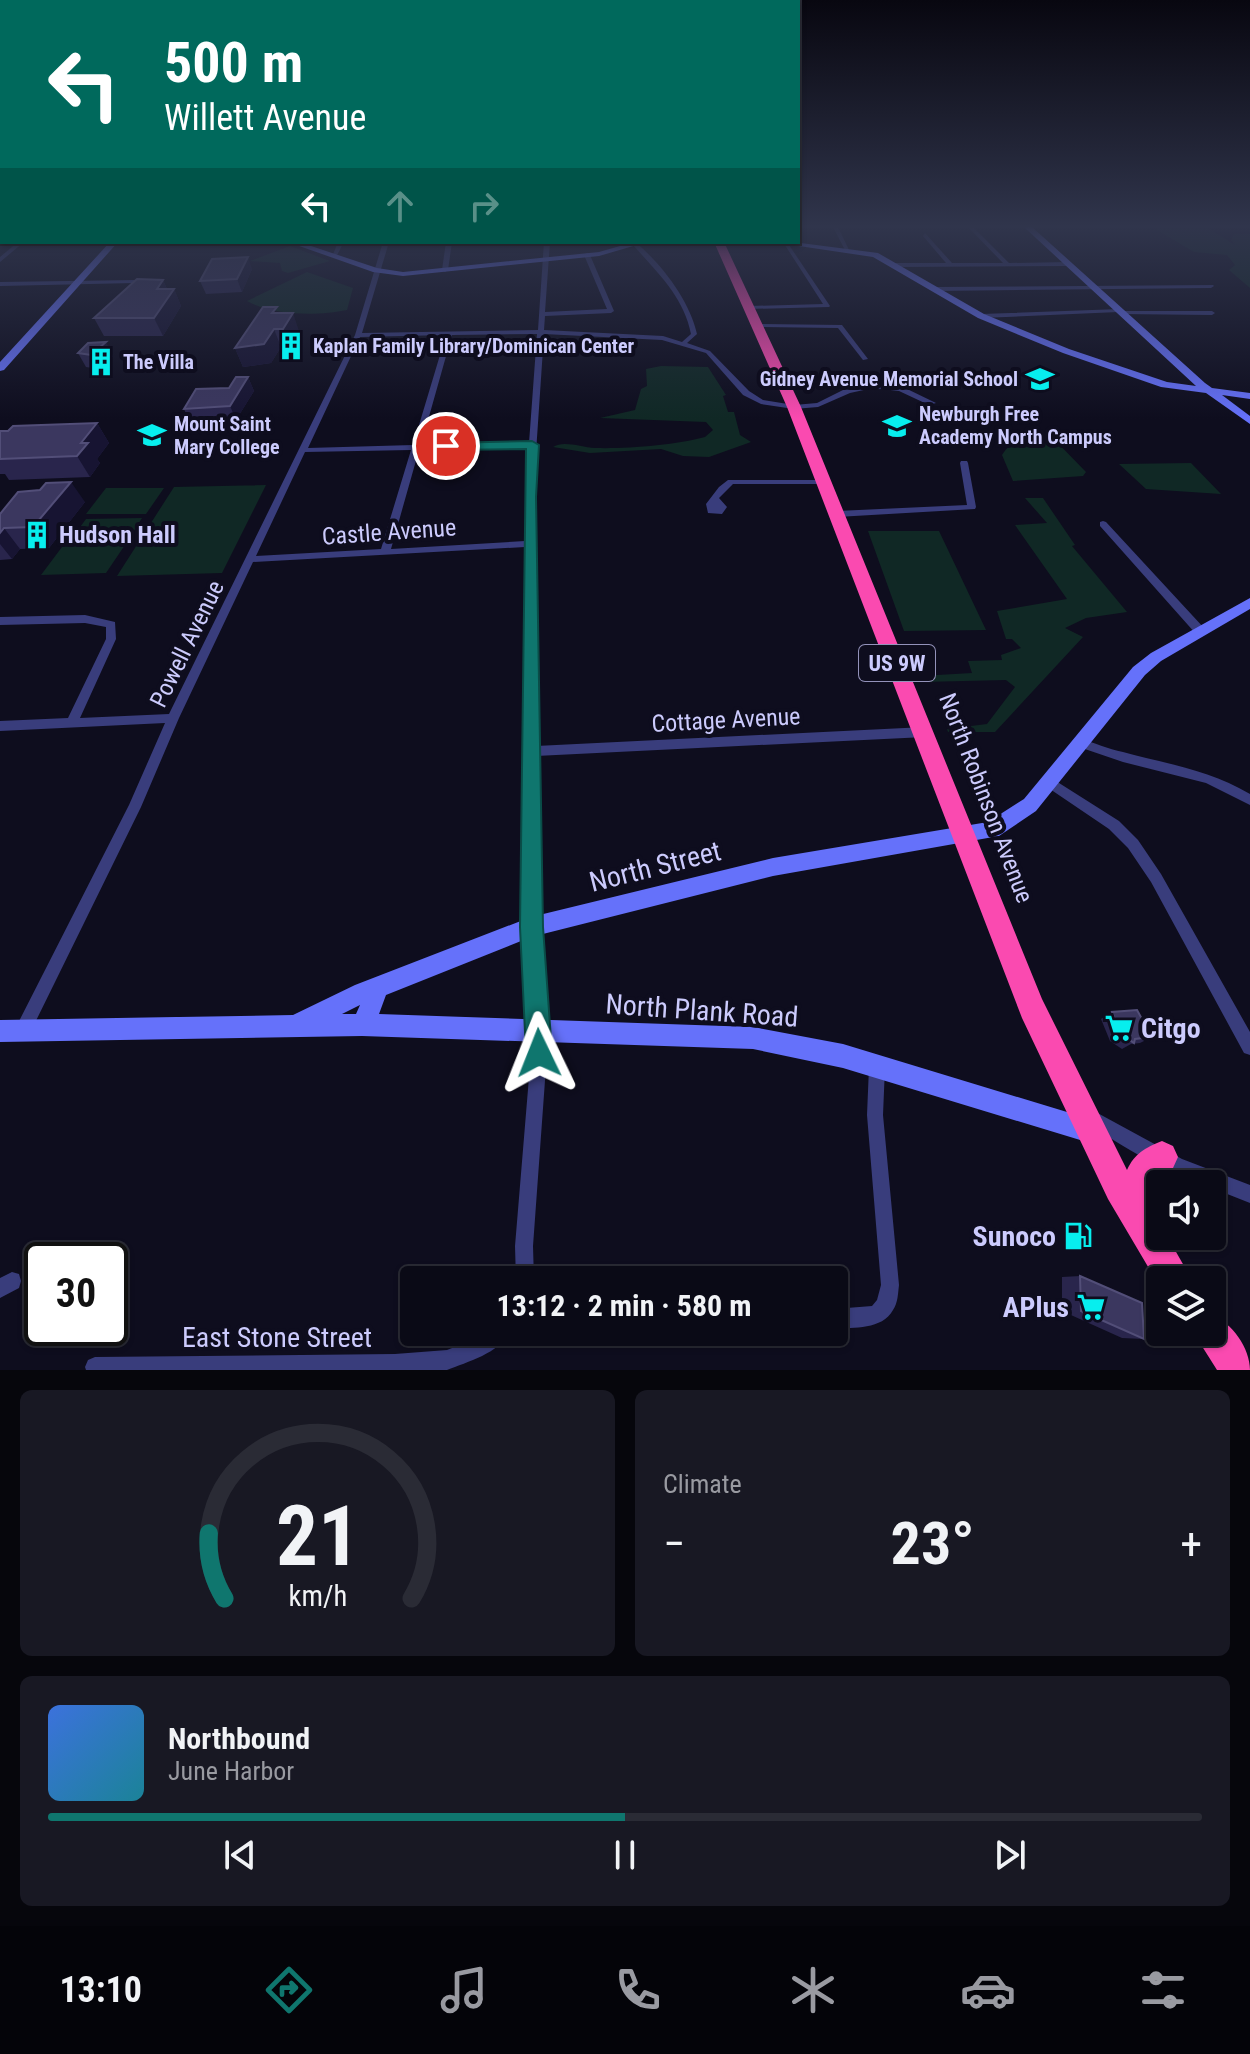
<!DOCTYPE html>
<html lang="en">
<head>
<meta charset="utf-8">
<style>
	body { margin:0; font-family:"Roboto Condensed",sans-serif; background:#181823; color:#f1f3f6; height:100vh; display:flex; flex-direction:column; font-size:30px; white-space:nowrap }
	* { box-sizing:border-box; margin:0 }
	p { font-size:26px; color:#999aa1 }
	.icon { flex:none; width:44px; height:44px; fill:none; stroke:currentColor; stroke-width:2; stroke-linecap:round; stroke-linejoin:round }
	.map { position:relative; height:1370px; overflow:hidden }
	.sheet { display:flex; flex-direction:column; gap:20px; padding:20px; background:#06060c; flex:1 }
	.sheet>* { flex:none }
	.guide { position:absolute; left:0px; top:0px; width:800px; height:244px; box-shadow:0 2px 6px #0004,0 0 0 2px #2a2b35; background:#00695c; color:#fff; overflow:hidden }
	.tools { position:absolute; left:1146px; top:1170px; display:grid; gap:16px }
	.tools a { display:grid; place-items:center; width:80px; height:80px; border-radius:8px; background:#0a0a16; box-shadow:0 2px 6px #0004,0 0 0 2px #2a2b35; font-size:40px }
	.speed { position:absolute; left:24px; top:1242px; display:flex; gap:16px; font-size:40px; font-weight:700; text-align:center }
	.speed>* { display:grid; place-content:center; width:104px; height:104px; border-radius:50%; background:#0a0a16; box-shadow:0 2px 6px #0004,0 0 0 2px #2a2b35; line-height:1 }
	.speed .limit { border:4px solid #111; border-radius:12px; background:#fff; color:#111 }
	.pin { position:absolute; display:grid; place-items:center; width:68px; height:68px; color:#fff; margin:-34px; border:4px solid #fff; border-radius:50%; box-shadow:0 2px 8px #0007 }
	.me { position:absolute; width:88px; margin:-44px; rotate:358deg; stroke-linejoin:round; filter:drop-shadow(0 0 6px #0008) }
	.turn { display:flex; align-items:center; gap:28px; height:168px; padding:0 32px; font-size:36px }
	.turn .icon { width:104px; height:104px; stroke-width:2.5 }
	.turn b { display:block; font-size:56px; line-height:68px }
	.lanes { display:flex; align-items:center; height:76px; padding:0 32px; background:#0003; justify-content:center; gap:40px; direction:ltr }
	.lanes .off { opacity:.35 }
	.big { font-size:60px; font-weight:700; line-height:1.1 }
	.sheet .widget { flex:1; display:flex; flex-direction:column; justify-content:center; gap:12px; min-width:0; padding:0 28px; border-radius:12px; background:#181823 }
	.sheet .dial { align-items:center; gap:0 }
	.dial svg { height:208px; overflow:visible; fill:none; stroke:#2a2b35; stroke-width:7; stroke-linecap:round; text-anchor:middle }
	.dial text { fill:#f1f3f6; stroke:none }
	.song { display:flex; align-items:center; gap:24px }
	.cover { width:96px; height:96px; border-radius:12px; background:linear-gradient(135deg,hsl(220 70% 55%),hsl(190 70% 35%)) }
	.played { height:8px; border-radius:4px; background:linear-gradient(90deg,#0f766e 50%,#2a2b35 50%) }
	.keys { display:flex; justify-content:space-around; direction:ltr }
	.heat { display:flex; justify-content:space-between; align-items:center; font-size:44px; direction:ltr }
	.sheet .tiles { flex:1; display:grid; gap:20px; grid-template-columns:1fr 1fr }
	.widget:last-child { grid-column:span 2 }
	.trip { position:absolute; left:400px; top:1266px; width:448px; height:80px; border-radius:8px; background:#0a0a16; box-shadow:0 2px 6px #0004,0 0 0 2px #2a2b35; font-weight:700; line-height:80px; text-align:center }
	.tab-bar { display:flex; height:128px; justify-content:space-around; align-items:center; background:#040409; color:#999aa1 }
	.tab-bar .icon { width:56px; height:56px }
	.tab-bar .current { color:#0f766e }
	.tab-bar b { font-size:36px; color:#f1f3f6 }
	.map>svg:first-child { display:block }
	.green { fill:#102825 }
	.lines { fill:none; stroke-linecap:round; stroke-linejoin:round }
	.street { fill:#393d7c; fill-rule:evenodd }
	.secondary { fill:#6571fa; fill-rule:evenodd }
	.highway { fill:#fa4ab0; fill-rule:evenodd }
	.wall { fill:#29254c }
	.shaded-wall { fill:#171432 }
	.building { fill:#3b375f; stroke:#524e78; stroke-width:2 }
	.route { fill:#0f766e; stroke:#0a4d48; stroke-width:2 }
	.labels { text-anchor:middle; stroke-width:8; stroke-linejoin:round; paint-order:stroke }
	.far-poi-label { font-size:20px; font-weight:bold; fill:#cccbfd; stroke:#0e0d1e; text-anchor:start }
	.shield { fill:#0e0d1e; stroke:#9392ba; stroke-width:2 }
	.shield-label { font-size:22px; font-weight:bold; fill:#cccbfd }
	.street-label { font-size:24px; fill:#cccbfd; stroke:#0e0d1e }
	.poi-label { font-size:24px; font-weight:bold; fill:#cccbfd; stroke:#0e0d1e; text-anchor:start }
	.near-street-label { font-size:28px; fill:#cccbfd; stroke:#0e0d1e }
	.near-poi-label { font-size:28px; font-weight:bold; fill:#cccbfd; stroke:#0e0d1e; text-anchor:end }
</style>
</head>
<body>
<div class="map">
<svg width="1250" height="1370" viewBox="0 0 1250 1370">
	<rect width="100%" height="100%" fill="#0e0d1e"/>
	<path class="green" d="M1152,227H1206L1235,245L1231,240L1234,234H1250V288L1229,270L1235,265L1227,255L1194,252Z
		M290,246L330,261L288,273L282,271L280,263L250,261Z
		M307,272L353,288L347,310C318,316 273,316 247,301Z
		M661,366L708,367L726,395L723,396L728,412H734L740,435L751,442L709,457L683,456L661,449L590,453L553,447C563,440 581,447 595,448C626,449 676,445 705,437L713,430L706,422L600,418L635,410L641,389L647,386L646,369Z
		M1049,434L1086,472L1083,476L1013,481L1002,455C1013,437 1029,435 1049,434Z
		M1191,463L1221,494L1146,489L1119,464Z
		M266,485L222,573L117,576L174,487Z
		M106,488H164L146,514H86Z
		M1025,498H1043L1075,545L1072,546L1127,612L1086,618L1065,628L1083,637L995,732H948L947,729L987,724L1015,687L1006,680L922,682L920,676L972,673L968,661L1002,660L1001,655L1021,648L1012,639H1006L997,611L1067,599L1015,525L1047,523Z
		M142,518L129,539L69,542L86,519Z
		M868,531H939L986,630L904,631Z
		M127,542L106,573L41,575L65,543Z"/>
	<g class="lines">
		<path class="street" d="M833,227H838L849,250H845Z
			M968,227H973L1009,263L1068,262L1071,264L1068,266L896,267L893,265L896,263H946L923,236L925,233L952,263H1003Z
			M18,242H24L0,262V257Z
			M338,242H344L336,257H332Z
			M383,242H389L362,333L538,330L544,242H550L545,312L607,309L584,255L587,253L590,255L614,311L611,313L545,316L544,330L663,336L682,342L691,334C684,297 657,272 633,245L635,242C661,263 690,301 697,334L687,343L710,351L749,391L763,400L794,405L817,403L845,389L873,384L903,387L936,403L929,405L899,391L873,388L850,393L818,407L794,409L761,404L743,395L706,353L662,340L544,334L533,497L536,746L925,727L929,729L931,732L929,735L925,737L536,756L538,927L547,1053L533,1246L534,1280H516L515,1246L531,1053L524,927L525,547L253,562L179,718L141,807L28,1037L22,1039L16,1037L14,1031L129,805L165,723L0,731V721L68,718L106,639V627L85,623L0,625V617L85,615L115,622L116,639L80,718L169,714L355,335ZM537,334L529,443L421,445L452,335ZM446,335L413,445L308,448L360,337ZM529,447L525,497V541L391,549L419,450ZM411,450L381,549L256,556L305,452Z
			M446,242H452L448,270L445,272L442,270Z
			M783,242H787L830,306L829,307L748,309V307L750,306L823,304Z
			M136,280L134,283L0,286V282Z
			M1213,285L1214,286L1211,288L935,291L932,289L935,287Z
			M1120,309L1121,310L1118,312L981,318L978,316L981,314Z
			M1122,311H1212L1215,313L1212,315L1120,314L1119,313Z
			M758,324L842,325L868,359L863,360L838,328L756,327L755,326Z
			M961,461H967L968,463L976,507L975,509L837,517L833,514L837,511L967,505L960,463Z
			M728,480H824L828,482L824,484H733L719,498L727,507L722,514L708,513L706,504L719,487Z
			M1103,521L1106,522L1204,628L1205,631L1204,634H1196L1100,526V522Z
			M1080,738C1094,743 1108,749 1123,752C1167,764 1210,770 1250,794V805L1206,783L1123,762L1076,746L1074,743L1076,740Z
			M1048,776L1119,821L1138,840L1161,874L1250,1032V1055L1244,1053L1151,882L1128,848L1109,829L1044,785L1042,781L1044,777Z
			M877,1059L883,1061L885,1067L883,1115L899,1285C898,1293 898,1303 893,1310C882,1330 854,1327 834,1329V1309L872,1306L877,1300L881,1285L867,1115L869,1067L871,1061Z
			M1092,1110L1182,1159L1250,1185V1203L1212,1188V1184C1179,1184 1117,1141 1086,1124L1084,1118L1086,1112Z
			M12,1272L19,1274L21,1281L19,1288L0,1298V1278Z
			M483,1332H509C500,1353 467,1362 447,1370H86L85,1367L88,1360L95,1357L395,1354L447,1350L470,1341Z"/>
		<path class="secondary" d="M1024,227H1032L1205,383L1212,388L1250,393V399L1222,395L1250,416V424L1206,393L1161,387L1063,353L978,318L873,257L772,242H793L878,253L984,314L1069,349L1167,382L1196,386Z
			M110,242H118L4,370L0,371V362Z
			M288,242H299L377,268L403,272L599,252L634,242H647L599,256L403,276L373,272Z
			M1250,598V609L1161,661L1145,675L1036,811L999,836L773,876L531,937L386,995L379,1014L753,1027L843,1044L1090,1119L1099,1122L1102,1131L1099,1140L1090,1143L843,1068L753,1049L362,1036L0,1042V1020L293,1015L355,985L531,917L773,858L988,822L1024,799L1133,667L1151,653ZM360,1005L356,1014H342Z"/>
		<path class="highway" d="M714,242H724L801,407L1042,999L1127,1170C1135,1153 1145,1148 1162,1141L1173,1146L1178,1157L1173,1168L1156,1177L1146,1201L1160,1224V1236H1167L1192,1280H1160V1287L1108,1199L1022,1018L787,407Z
			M1212,1315C1232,1323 1250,1348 1250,1370H1217L1193,1332H1212Z"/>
	</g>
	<path class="wall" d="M252,269L242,292L206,294L200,281Z
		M163,280L167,289H174L181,306L163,336H104L94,318Z
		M279,313L299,331L290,347H281L271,363L243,367L235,348Z
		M78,353L113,356L99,369L86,367Z
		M248,377L254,391L236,420L190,423L184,409L229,388Z
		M97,423L109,443L97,459L100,463L90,477L9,480L5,474H0V431Z
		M85,502L49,548L20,549L12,559L0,560V514Z
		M1112,1012L1152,1037L1140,1043L1131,1044L1122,1049L1110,1041L1101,1019Z
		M1080,1276L1144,1339L1122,1338L1062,1311V1277Z"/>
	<path class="shaded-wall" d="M248,257L252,269L242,292L237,279Z
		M163,280L170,296L174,289L181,306L163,336L154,318L157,289Z
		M293,313L299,331L290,347L283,329Z
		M274,329L281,347L271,363L243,367L235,348Z
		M106,342L113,356L99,369L91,355Z
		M248,377L254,391L236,420L230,406Z
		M97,423L109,443L97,459L100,463L90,477L77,456L81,443Z
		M71,482L85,502L49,548L33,527Z
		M4,528L20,549L12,559L0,544V533Z"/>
	<path class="building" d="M248,257L237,279L200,281L212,259Z
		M137,279L163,280L157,289H174L154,318H94Z
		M263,307H277L272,313H293L283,329H274L264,344L235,348Z
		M106,342L91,355L78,353L88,343Z
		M236,377H248L230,406L184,409L196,389L229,388Z
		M97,423L81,443H88L77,456L0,459V431H8L13,426Z
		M71,482L33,527L4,528L0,533V514L18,492L40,490L46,483Z
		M1137,1010L1152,1037L1135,1039L1134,1043L1121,1034L1112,1012Z
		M1080,1276L1142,1303L1144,1339L1081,1311Z"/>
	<linearGradient id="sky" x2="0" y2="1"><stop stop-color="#080710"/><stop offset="0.54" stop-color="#30354c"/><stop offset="1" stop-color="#30354c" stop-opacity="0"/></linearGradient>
	<rect width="1250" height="419" fill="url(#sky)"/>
	<path class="route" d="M532,441L539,445L536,497L543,927L552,1053L548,1063L539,1067L530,1063L526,1053L520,927L526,449L446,450L439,446L446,443Z"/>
	<defs>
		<symbol id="building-bare" viewBox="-9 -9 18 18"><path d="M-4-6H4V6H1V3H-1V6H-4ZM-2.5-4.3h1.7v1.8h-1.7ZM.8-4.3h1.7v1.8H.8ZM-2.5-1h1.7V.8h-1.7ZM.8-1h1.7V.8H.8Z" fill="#07eeee" stroke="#0e0d1e" stroke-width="2.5" paint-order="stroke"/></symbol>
		<symbol id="school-bare" viewBox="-9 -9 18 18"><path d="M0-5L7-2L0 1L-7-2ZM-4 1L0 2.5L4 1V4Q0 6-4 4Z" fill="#07eeee" stroke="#0e0d1e" stroke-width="2.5" paint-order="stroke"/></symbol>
		<symbol id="university-bare" viewBox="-9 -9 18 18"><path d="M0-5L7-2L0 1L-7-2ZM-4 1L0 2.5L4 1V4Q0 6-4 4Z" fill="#07eeee" stroke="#0e0d1e" stroke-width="2.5" paint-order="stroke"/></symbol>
		<symbol id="supermarket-bare" viewBox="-9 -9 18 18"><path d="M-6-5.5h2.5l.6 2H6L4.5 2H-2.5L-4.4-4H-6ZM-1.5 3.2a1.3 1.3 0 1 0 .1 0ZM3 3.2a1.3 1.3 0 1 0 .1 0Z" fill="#07eeee" stroke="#0e0d1e" stroke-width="2.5" paint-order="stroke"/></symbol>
		<symbol id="fuel-bare" viewBox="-9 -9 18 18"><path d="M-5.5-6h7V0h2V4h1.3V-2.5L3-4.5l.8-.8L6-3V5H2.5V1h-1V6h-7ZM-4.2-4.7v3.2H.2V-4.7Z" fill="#07eeee" stroke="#0e0d1e" stroke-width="2.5" paint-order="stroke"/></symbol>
	</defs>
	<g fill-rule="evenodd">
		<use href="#building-bare" x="271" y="326" width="40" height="40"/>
		<use href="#building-bare" x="81" y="342" width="40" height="40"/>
		<use href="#school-bare" x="1020" y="359" width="40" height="40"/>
		<use href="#school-bare" x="877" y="406" width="40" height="40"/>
		<use href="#university-bare" x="132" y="415" width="40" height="40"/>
		<use href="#building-bare" x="17" y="515" width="40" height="40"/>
		<use href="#supermarket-bare" x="1099" y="1008" width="40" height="40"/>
		<use href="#fuel-bare" x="1058" y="1216" width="40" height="40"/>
		<use href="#supermarket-bare" x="1071" y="1287" width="40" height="40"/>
	</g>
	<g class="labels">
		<g class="far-poi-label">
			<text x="313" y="353">Kaplan Family Library/Dominican Center</text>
			<text x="123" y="369">The Villa</text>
			<text x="1018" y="386" text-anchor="end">Gidney Avenue Memorial School</text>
			<text x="919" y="421">Newburgh Free<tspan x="919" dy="23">Academy North Campus</tspan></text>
			<text x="174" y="431">Mount Saint<tspan x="174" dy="23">Mary College</tspan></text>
		</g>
		<rect class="shield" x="859" y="645" width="76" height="36" rx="6"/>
		<g class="shield-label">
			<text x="897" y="671">US 9W</text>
		</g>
		<g class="street-label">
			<text transform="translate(389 532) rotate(-4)" y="8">Castle Avenue</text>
			<text transform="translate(187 644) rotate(-64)" y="8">Powell Avenue</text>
			<text transform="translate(726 720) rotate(-3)" y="8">Cottage Avenue</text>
			<text transform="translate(986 798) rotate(69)" y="8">North Robinson Avenue</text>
		</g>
		<g class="poi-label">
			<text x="59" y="543">Hudson Hall</text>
		</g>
		<g class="near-street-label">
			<text transform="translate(655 866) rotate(-14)" y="10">North Street</text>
			<text transform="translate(702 1010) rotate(4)" y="10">North Plank Road</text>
			<text x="277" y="1347">East Stone Street</text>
		</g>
		<g class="near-poi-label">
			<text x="1141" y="1038" text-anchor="start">Citgo</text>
			<text x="1056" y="1246">Sunoco</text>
			<text x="1069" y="1317">APlus</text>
		</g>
	</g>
</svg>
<div class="tools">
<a><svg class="icon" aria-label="sound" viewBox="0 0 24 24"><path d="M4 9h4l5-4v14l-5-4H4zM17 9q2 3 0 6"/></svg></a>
<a><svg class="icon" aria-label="layers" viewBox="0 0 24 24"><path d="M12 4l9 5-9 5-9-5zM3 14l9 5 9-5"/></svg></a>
</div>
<div class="speed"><div class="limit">30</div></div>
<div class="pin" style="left:446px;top:446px;background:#d93025"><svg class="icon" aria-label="arrive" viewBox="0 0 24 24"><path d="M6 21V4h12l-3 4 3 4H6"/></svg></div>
<svg class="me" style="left:539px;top:1053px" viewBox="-20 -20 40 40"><path d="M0-17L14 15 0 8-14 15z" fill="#0f766e" stroke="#fff" stroke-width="4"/></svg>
<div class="trip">13:12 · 2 min · 580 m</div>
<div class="guide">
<div class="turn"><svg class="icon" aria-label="left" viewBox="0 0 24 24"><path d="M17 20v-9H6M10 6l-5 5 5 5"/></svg><div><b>500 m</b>Willett Avenue</div></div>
<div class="lanes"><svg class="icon" aria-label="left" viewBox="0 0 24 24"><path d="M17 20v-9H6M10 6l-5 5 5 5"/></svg><svg class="icon off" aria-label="ahead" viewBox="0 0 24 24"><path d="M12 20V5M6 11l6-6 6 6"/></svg><svg class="icon off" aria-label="right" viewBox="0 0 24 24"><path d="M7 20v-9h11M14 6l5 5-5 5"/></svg></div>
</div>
</div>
<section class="sheet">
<div class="tiles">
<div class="widget dial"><svg viewBox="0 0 100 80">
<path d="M14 69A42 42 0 1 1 86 69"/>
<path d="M14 69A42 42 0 0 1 8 44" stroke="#0f766e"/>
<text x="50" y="56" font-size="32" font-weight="700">21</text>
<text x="50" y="72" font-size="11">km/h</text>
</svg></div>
<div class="widget"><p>Climate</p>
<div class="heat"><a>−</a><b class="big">23°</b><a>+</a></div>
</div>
<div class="widget">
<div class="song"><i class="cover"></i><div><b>Northbound</b><p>June Harbor</p></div></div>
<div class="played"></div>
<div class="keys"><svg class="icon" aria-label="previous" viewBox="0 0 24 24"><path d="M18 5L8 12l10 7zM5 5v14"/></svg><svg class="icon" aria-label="pause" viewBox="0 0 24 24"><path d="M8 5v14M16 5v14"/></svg><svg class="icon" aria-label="next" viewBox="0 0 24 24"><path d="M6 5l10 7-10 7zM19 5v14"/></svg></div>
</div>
</div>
</section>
<nav class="tab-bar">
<b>13:10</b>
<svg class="icon current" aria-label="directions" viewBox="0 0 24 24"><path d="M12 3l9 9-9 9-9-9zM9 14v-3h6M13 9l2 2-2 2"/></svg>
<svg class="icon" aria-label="music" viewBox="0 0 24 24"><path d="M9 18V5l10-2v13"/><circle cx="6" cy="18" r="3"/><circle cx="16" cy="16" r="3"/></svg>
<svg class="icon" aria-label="phone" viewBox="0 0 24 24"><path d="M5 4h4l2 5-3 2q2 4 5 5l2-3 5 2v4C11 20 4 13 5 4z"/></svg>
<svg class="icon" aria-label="climate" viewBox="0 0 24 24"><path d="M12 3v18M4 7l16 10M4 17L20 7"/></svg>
<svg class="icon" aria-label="car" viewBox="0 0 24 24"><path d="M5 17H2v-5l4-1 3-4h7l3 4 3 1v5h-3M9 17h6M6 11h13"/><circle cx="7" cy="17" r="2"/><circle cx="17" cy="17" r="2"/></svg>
<svg class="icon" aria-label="filters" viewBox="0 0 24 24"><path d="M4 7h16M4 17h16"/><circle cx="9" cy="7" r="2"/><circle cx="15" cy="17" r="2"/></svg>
</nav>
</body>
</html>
